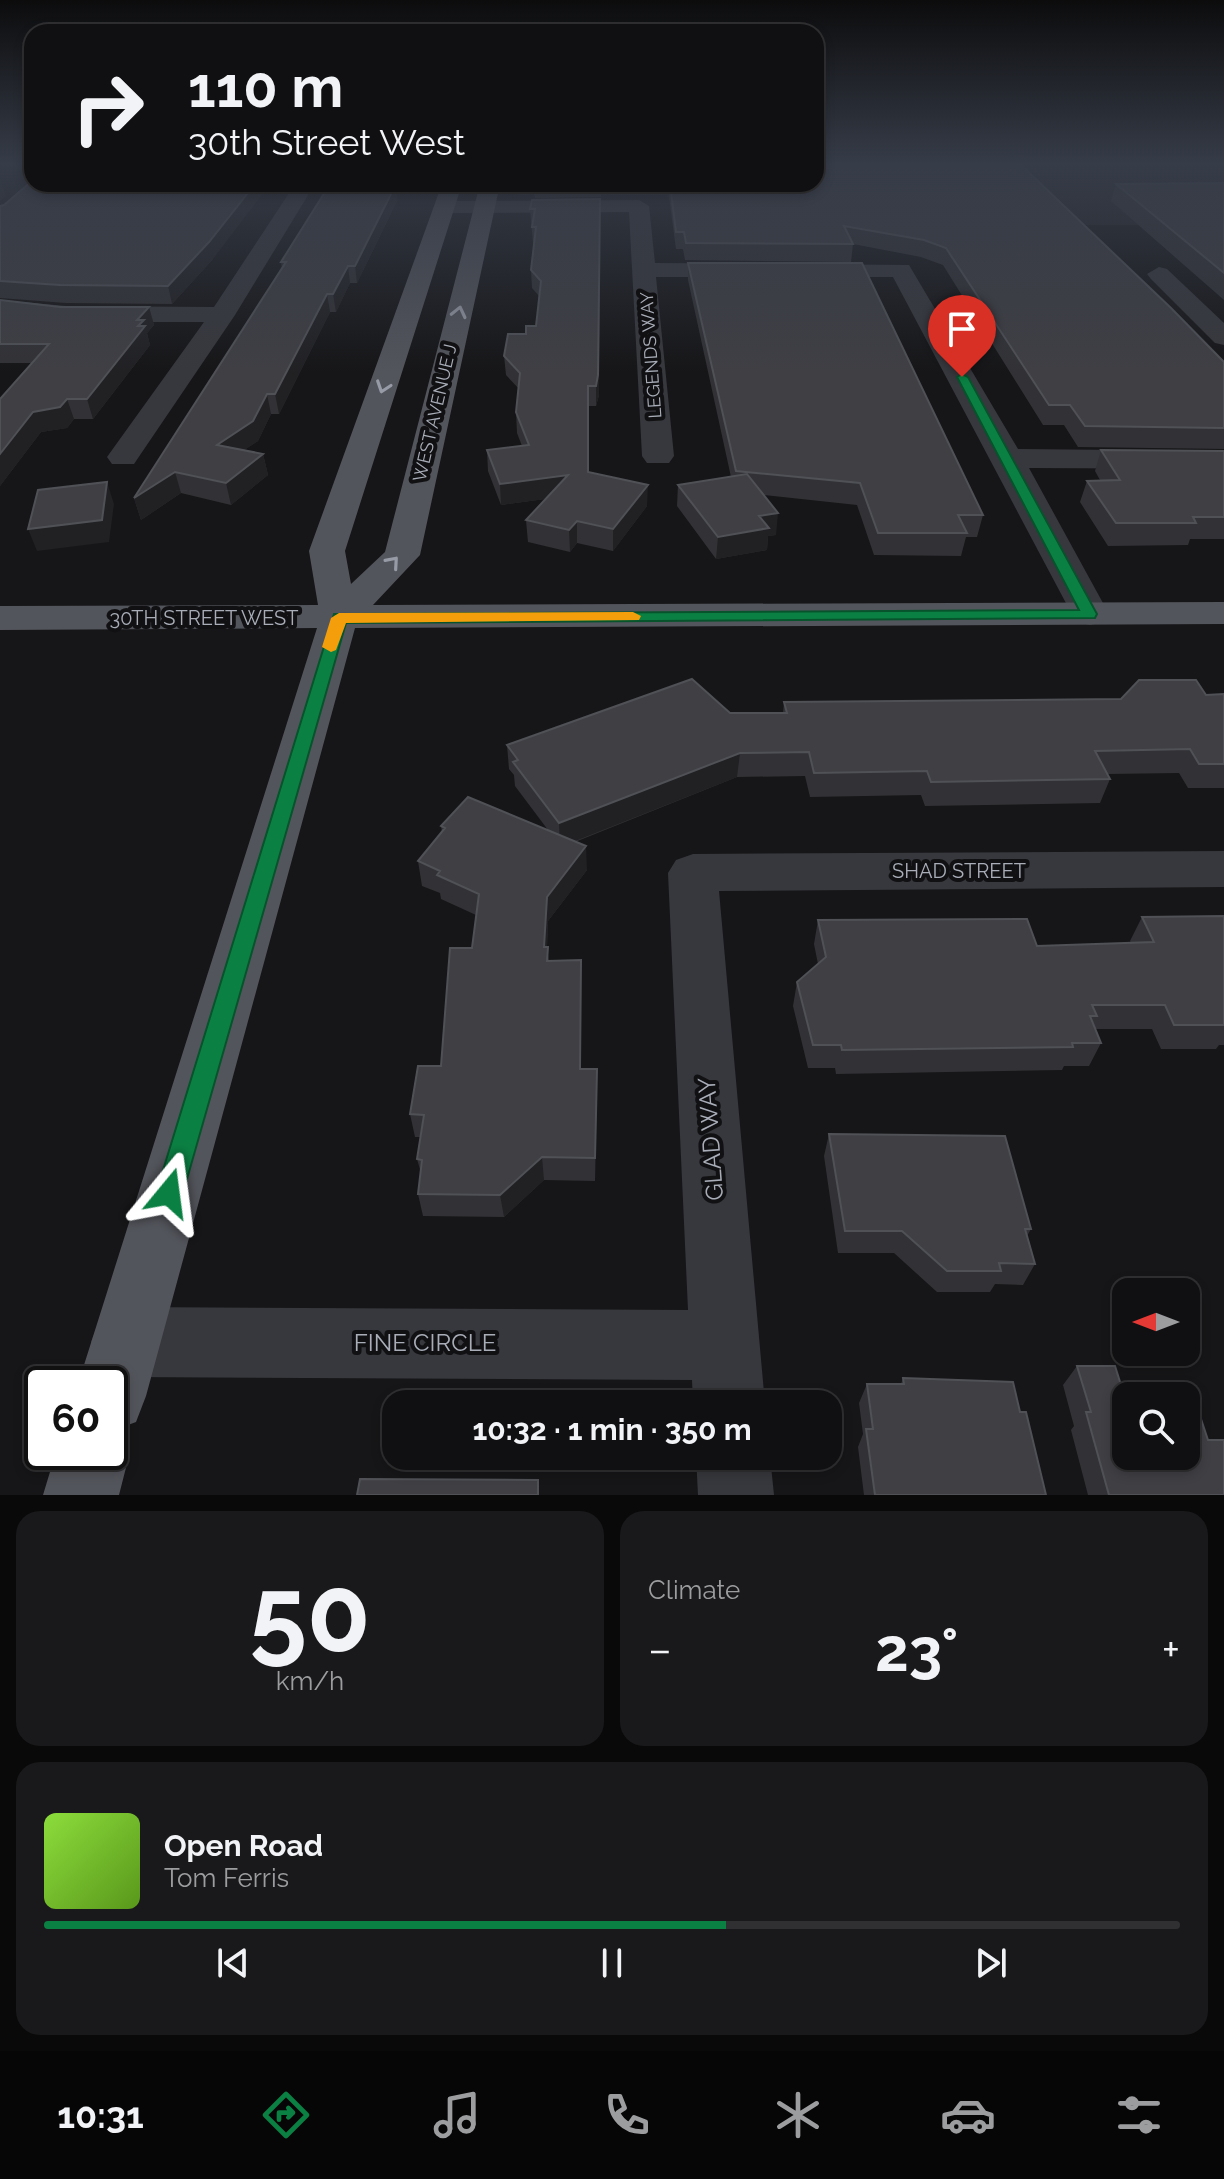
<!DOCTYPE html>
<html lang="en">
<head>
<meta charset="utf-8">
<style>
	body { margin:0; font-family:Raleway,sans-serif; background:#19191b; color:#f1f3f6; height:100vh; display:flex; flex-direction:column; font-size:30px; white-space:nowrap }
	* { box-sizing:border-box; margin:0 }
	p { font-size:26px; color:#9c9d9f }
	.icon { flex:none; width:44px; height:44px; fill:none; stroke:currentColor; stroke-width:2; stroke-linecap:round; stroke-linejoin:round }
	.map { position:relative; height:1495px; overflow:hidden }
	.sheet { display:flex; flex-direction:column; gap:16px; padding:16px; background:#09090a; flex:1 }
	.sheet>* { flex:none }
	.guide { position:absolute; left:24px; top:24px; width:800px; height:168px; border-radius:24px; box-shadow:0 4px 12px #0003,0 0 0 2px #303032; background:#101012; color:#f1f3f6; overflow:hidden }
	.needle { width:52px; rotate:270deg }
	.tools { position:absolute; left:1112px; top:1278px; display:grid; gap:16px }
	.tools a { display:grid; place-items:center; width:88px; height:88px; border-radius:16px; background:#101012; box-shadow:0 4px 12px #0003,0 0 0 2px #303032; font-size:40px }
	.speed { position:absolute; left:24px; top:1366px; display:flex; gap:16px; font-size:40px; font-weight:700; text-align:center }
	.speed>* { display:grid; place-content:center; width:104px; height:104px; border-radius:50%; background:#101012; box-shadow:0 4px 12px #0003,0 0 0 2px #303032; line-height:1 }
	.speed .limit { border:4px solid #111; border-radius:12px; background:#fff; color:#111 }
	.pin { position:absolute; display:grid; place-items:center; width:68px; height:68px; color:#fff; margin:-82px -34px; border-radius:50% 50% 50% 0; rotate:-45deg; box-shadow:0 0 8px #0007 }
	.pin .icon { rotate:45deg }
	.me { position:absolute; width:88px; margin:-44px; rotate:16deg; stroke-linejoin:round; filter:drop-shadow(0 0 6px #0008) }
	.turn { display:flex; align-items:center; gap:28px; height:168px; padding:0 32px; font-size:36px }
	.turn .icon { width:104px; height:104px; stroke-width:2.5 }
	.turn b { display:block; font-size:56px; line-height:68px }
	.big { font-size:60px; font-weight:700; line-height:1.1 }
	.sheet .card { flex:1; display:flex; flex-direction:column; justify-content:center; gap:12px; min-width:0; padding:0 28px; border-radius:24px; background:#19191b }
	.sheet .dial { align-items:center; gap:0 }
	.dial b { font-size:104px; line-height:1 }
	.song { display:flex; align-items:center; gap:24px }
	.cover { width:96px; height:96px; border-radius:12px; background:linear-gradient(135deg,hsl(90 70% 55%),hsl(90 70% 35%)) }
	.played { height:8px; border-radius:4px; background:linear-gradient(90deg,#0b8043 60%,#303032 60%) }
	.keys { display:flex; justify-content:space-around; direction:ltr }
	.heat { display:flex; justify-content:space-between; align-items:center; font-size:44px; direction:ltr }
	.sheet .tiles { flex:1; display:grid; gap:16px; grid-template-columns:1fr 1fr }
	.card:last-child { grid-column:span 2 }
	.trip { position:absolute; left:382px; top:1390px; width:460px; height:80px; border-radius:24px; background:#101012; box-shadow:0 4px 12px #0003,0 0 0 2px #303032; font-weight:700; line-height:80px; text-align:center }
	.dock { display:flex; height:128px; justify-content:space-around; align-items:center; background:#060607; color:#9c9d9f }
	.dock .icon { width:56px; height:56px }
	.dock .selected { color:#0b8043 }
	.dock b { font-size:36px; color:#f1f3f6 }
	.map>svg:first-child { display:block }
	.built { fill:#222225 }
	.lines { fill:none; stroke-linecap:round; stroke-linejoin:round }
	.street { fill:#37383d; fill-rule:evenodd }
	.primary { fill:#53555c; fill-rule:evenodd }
	.wall { fill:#323236 }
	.shaded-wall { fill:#212124 }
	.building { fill:#3f3f44; stroke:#4f5156; stroke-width:2 }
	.oneway { stroke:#979ba6 }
	.route { fill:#0b8043; stroke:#07532c; stroke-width:2 }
	.slow { fill:#f59e0b }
	.labels { text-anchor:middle; stroke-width:8; stroke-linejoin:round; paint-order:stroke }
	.far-street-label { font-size:18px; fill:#a8adb8; stroke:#111113 }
	.street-label { font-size:20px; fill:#a8adb8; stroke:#111113 }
	.near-street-label { font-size:24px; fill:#a8adb8; stroke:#111113 }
</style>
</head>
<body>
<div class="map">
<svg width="1224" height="1495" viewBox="0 0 1224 1495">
	<rect width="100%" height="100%" fill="#161618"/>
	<path class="built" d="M816,163H1224V225H680L667,195H518L520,184H816Z"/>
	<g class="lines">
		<path class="street" d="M295,184L313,187L235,315L134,464H112L107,457L204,322H66L0,314V300L66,306L214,307Z
			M639,200L649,206L655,263L909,265L1018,449L1224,451V469L1029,468L1109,614L1104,622L1090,625L1076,622L893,277H656L674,456L669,463H647L642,456L629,212L444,213L434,207L444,201Z
			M1159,267L1167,269L1224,323V345L1215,343L1151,279L1147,274Z
			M1224,851V887L719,891L765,1404H693L692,1380L126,1377L101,1367L91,1342L101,1317L126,1307L688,1310L668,873L676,860L693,854Z
			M696,1456H770L774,1495H698Z"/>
		<path class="primary" d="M442,184H462L345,551L351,584L385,552L480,184H500L420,555L373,605L1224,602V624L355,628L146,1396L136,1422L120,1428L130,1452L119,1495H43L56,1452H110V1384H78L317,628L0,630V606L318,605L309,551Z"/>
	</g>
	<path class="wall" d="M1224,183V300L1111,201L1116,184Z
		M522,184H816L1224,362V449L1078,447L1064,425H1043L943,265L921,257L853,244L851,262L685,260L683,249H676L668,189H601V197L535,198L534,191H522Z
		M395,186L397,201L357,283H350L336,312H330L279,414H271L258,441L244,450L263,454L268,475L231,505L181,493L141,520L134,498L282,269L281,262Z
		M600,199L599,395L596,406H588V472L647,506L613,551L577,543L570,552L528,542L526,520L545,499L501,505L488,471L487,450L522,446L517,433L516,412L519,389L506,375L504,356L526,334L536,326L539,296L532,288L531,270L534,243H533L530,209Z
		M4,205L213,259L172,304L66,303L0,298V206Z
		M688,263L983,515L977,537H966L961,556L874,555L857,505L764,495L776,535L768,536L767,550L716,559L677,506L678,485L731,477L688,280Z
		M0,300L60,307H149L154,325L147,333L150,345L93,419H74L67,428L41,432L0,486V399L32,363H0Z
		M1101,450L1224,451V539H1190L1188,545L1108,546L1080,502L1087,481L1100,480L1095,471Z
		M1224,694V788H1188L1179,773L1107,774L1110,779L1100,803L925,806L921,795L810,797L805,776L737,777L575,842L587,870L548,921L547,947L549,961L581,984V1069L597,1092L595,1181L544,1180L504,1217L423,1216L418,1194L421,1173L417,1159L421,1137H415L410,1114L441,1066L472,948L476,915L441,899L440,893L422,886L418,861L442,832L441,826L548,830L515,786L514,775L509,769L507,745L730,713H783L784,702L1121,699Z
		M1224,916V1045H1219L1216,1049H1161L1152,1029H1095L1101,1043L1089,1066H1064L1062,1070L836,1074L835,1068H808L793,1006L797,982L818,964L814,944L818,920L1037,946L1131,943L1130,941L1142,917Z
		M829,1134L1031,1229L1027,1236L1035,1264L1023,1285L995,1284L990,1292H937L894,1253H838L824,1156Z
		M1077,1366L1126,1456L1208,1440L1224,1495H1088L1071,1430L1074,1426L1063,1385Z
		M903,1378L1020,1412L1046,1495H864L858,1447L863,1434L859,1403L867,1384H901Z"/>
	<path class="shaded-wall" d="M0,180L6,196L0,201Z
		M255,184H270L213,259L172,304L168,286Z
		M387,184H396L397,201L357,283L355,266Z
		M600,199L599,395L596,406V386Z
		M348,266L350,283L336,312L333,294Z
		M327,294L330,312L279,414L275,394Z
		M149,307L154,325L147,333L150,345L93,419L87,399L137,320Z
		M267,394L271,414L258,441L222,465L217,445Z
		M67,399L74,419L67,428L41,432L0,486V454L33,412Z
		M263,454L268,475L231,505L226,483Z
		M175,472L181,493L141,520L134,498Z
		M568,475V496L501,505L500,484Z
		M107,482L114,504L109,542L37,551L28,529Z
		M648,485L647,506L613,551V529Z
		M778,513L776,535L768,536L767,550L716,559L718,537L759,516Z
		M577,521V543L570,552L569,530Z
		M740,753L737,777L560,847L559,823Z
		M586,846L587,870L548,921L546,971L544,947L547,897Z
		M597,1069V1092L595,1181V1158Z
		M542,1157L544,1180L504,1217L500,1195Z"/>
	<path class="building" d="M816,163H1019L1171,308L1224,362V428L1085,426L1070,405H1049L946,248L924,240L844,226L853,244L686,243L684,232H676L670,184H816Z
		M32,181V184H255L209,242L168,286L60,285L0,281V206L4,205Z
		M1224,183V273L1116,184Z
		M330,184H387L386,186H395L355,266H348L333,294H327L275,394H267L253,421L217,445L263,454L226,483L175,472L134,498L286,262H281Z
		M600,199L598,375L596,386H588V472L648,485L613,529L577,521L569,530L526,520L568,475L500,484L487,450L529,445L516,412L520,373L504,356L508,334H526V326H536L541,281L531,270L536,227H532L535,209H530L532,200Z
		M688,263H862L983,515H958L967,533H878L860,483L736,471Z
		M0,300L60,307H149L137,320H144L138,326H145L87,399H67L60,407L33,412L0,454V399L49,344H0Z
		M1101,450L1224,451V517H1193L1196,523H1116L1087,481L1120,480Z
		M747,474L778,513L759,516L769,528L718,537L678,485Z
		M107,482L102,520L28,529L38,490Z
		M692,679L730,713H787L784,702L1121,699L1139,680H1196L1206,695L1224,694V764H1199L1190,749L1095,751L1110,779L931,782L927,771L814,773L809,752L740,753L559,823L513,762L518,760L507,745Z
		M468,797L586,846L547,897L544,947H548L547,961L581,960L580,1069H597L595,1158L542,1157L500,1195L418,1194L422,1160L417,1159L424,1115L410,1114L418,1066H441L450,948H472L479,894L437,875L440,871L418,861L445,828L441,826Z
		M1224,916V1025H1174L1165,1005H1092L1097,1016H1090L1101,1043H1072L1073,1047L842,1050L841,1045H813L797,982L826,957L818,920L1027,919L1037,946L1154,942L1142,917Z
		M829,1134L1005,1136L1031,1229H1025L1035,1264L999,1263L1001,1271H947L902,1231H845Z
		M1077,1366H1115L1126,1401V1456H1186V1404H1196L1208,1440H1224V1495H1109L1086,1412H1091Z
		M903,1378L1013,1382L1020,1412H1026L1046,1495H875L866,1429H873L867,1384H904Z
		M360,1479L538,1480V1495H357Z"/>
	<defs><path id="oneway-chevron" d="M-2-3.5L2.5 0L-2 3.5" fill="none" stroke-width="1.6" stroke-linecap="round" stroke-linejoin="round" transform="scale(2)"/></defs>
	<g class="oneway">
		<use href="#oneway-chevron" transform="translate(459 312) rotate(-77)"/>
		<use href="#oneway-chevron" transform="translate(383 387) rotate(109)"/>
		<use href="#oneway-chevron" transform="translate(393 562) rotate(-49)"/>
	</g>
	<linearGradient id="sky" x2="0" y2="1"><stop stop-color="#0c0c0d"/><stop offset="0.44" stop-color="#363c48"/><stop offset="1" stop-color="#363c48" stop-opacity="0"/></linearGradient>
	<rect width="1224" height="372" fill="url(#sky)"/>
	<path class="route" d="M962,374L968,377L1097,614L1095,618L346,623L183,1193L179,1202L169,1206L160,1202L156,1193L334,614L1079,610L957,377Z"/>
	<path class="slow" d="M633,612L641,616L639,620L346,623L336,650L331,652L322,647L331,618L339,613Z"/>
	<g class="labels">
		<g class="far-street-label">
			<text transform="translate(651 355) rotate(-94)" y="6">LEGENDS WAY</text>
			<text transform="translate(435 413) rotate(-77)" y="6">WEST AVENUE J</text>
		</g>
		<g class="street-label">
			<text x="204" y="625">30TH STREET WEST</text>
			<text x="959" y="878">SHAD STREET</text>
		</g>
		<g class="near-street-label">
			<text transform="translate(711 1139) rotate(-94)" y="8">GLAD WAY</text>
			<text x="425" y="1351">FINE CIRCLE</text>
		</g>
	</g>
</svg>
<div class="tools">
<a><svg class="needle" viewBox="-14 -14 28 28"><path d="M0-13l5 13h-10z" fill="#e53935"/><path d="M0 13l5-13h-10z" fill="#9c9d9f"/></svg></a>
<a><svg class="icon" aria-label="search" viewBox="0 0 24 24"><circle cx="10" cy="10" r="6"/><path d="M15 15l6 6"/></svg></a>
</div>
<div class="speed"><div class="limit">60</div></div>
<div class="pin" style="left:962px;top:377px;background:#d93025"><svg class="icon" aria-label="arrive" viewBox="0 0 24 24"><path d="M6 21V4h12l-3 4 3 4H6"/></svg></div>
<svg class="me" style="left:169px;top:1193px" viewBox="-20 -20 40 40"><path d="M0-17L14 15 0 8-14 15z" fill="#0b8043" stroke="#fff" stroke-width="4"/></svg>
<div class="trip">10:32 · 1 min · 350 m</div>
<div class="guide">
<div class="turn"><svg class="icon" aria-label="right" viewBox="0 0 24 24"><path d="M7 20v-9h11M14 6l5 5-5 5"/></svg><div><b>110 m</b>30th Street West</div></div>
</div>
</div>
<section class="sheet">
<div class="tiles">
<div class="card dial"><b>50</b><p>km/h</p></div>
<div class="card"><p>Climate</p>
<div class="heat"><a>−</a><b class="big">23°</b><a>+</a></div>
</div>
<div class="card">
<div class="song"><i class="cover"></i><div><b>Open Road</b><p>Tom Ferris</p></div></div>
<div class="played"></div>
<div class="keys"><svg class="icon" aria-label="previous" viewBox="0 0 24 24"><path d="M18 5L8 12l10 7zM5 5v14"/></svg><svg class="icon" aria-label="pause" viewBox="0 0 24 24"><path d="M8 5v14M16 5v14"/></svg><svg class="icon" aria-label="next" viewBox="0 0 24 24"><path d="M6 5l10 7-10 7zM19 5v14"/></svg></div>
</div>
</div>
</section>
<nav class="dock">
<b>10:31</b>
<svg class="icon selected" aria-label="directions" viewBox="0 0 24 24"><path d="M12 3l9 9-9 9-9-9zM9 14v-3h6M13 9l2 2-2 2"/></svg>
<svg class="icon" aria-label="music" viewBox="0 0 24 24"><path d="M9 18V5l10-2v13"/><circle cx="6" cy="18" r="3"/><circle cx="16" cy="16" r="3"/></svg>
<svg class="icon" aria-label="phone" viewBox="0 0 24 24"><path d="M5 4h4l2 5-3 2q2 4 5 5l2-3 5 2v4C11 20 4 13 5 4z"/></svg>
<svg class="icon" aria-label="climate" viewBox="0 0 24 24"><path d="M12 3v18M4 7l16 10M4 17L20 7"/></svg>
<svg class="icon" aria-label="car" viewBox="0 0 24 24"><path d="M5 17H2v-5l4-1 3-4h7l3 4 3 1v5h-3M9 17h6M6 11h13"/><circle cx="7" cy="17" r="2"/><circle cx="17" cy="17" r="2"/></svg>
<svg class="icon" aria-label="filters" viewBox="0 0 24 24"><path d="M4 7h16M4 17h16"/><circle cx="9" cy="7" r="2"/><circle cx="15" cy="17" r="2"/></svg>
</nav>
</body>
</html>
